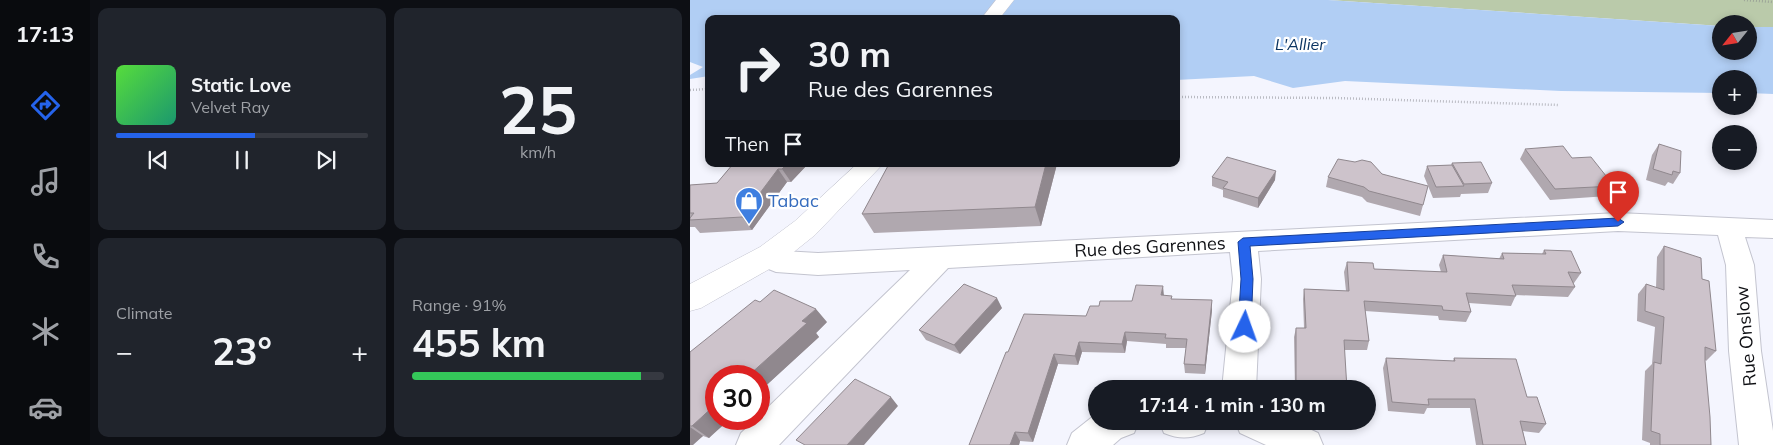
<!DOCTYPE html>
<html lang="en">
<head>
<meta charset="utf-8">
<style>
	body { margin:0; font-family:Mulish,sans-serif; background:#20242c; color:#f1f3f6; height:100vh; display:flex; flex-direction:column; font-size:19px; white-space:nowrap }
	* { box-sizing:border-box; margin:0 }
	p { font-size:16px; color:#9ea1a6 }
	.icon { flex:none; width:28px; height:28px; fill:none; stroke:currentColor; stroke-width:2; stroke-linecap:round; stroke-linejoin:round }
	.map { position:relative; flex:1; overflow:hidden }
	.panel { display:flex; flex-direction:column; gap:8px; padding:8px; background:#0d0f14; width:600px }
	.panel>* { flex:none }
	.banner { position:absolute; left:15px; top:15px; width:475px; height:152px; border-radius:10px; box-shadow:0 2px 8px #0003; background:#171b24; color:#f1f3f6; overflow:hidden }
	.needle { width:32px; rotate:240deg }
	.fabs { position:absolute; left:1022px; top:15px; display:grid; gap:10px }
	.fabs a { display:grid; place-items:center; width:45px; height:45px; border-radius:50%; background:#171b24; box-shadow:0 2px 8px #0003; font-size:25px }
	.speed { position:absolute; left:15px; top:365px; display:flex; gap:10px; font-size:25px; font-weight:700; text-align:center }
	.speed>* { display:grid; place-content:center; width:65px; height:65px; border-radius:50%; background:#171b24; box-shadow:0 2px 8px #0003; line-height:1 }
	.speed .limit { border:8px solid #d22; background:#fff; color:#111 }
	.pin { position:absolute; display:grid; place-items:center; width:42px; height:42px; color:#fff; margin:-51px -21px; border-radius:50% 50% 50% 0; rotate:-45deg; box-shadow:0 0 5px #0007 }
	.pin .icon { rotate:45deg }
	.me { position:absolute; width:55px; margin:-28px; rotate:3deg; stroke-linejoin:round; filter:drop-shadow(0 0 4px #0008) }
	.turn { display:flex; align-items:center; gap:18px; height:105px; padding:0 20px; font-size:22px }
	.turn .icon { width:65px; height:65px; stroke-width:2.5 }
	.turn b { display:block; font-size:35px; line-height:42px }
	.then { display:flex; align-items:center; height:48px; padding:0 20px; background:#0003; gap:10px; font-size:19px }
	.big { font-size:38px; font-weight:700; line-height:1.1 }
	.panel .widget { flex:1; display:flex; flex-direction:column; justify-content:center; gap:8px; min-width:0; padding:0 18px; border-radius:10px; background:#20242c }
	.panel .dial { align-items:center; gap:0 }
	.dial b { font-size:65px; line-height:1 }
	.song { display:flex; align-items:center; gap:15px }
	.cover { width:60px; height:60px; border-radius:8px; background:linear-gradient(135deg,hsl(110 70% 55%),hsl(160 70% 35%)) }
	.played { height:5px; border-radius:2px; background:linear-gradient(90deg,#2563eb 55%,#363941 55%) }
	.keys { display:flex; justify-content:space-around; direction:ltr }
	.heat { display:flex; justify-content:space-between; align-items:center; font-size:28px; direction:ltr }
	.charge { height:8px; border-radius:4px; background:linear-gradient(90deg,#34c759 91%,#363941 0) }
	.panel .tiles { flex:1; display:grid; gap:8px; grid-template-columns:repeat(2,1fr) }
	.trip { position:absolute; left:398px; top:380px; width:288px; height:50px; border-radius:25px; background:#171b24; box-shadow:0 2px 8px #0003; font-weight:700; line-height:50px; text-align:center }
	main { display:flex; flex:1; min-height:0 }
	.dock { display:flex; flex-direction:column; width:90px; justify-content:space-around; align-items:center; background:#090b0e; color:#9ea1a6 }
	.dock .icon { width:35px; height:35px }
	.dock .active { color:#2563eb }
	.dock b { font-size:22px; color:#f1f3f6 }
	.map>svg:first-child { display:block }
	.green { fill:#bacaaa }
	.water { fill:#b1cef4 }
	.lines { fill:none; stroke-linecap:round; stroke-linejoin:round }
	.minor-casing { stroke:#c3c4cf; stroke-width:2 }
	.secondary-casing { stroke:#c3c4cf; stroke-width:1 }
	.path { stroke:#7f8087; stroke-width:2.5; stroke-dasharray:0.5 2.5; stroke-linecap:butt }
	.minor { fill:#fff; fill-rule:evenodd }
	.secondary { fill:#fff; fill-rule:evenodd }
	.wall { fill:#b0a8af }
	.shaded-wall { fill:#90888e }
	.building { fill:#cdc3cb; stroke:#90888e }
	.route { fill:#2563eb; stroke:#184099 }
	.labels { text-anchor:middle; stroke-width:4.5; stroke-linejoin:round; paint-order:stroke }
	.far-water-label { font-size:16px; font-style:italic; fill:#0b3462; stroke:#fff }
	.shop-label { font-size:18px; fill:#366cbe; stroke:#fff; text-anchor:start }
	.street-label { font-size:18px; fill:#0e0f13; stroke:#fff }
</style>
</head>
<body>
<main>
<nav class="dock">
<b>17:13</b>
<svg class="icon active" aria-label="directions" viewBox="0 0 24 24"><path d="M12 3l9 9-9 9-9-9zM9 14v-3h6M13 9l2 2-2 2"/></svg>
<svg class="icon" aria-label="music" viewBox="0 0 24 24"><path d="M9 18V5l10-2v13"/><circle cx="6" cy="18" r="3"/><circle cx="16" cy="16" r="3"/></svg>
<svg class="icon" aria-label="phone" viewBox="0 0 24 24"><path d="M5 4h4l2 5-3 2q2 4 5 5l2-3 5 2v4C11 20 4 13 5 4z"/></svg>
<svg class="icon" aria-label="climate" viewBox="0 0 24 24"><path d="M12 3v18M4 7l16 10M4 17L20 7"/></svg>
<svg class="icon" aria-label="car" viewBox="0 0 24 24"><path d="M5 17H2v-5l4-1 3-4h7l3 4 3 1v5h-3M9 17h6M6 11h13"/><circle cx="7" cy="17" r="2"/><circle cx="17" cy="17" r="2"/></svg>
</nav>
<section class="panel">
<div class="tiles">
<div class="widget">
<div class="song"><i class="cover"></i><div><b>Static Love</b><p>Velvet Ray</p></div></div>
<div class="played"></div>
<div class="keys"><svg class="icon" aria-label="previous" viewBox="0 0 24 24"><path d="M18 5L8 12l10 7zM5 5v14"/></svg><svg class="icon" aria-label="pause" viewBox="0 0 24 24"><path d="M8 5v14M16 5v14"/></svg><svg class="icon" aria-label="next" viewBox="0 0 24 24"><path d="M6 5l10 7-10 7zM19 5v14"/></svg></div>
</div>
<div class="widget dial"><b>25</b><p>km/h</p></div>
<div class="widget"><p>Climate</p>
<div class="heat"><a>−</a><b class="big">23°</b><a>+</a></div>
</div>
<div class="widget"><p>Range · 91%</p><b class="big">455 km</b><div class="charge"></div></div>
</div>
</section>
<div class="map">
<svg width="1083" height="445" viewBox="0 0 1083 445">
	<rect width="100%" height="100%" fill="#f4f5fe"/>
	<path class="green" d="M638,0H1083V27H1059V24H1031V26Z"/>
	<path class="water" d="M0,0H638L1031,26V51H1059V27H1083V94L1059,93V79H1031V93L871,91L655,81L603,88L564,76L486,80V19H19V76L0,79V75L13,67L0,62Z"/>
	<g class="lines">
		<defs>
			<path id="minor" d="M928,213L1083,220V238L1055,237L1064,265L1071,351L1083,431V445H1049L1039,351L1036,265L1028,235L928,231L568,251L571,279L566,389H532L543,279L540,252L258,268L89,445H46L51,433L66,419H69V416L220,270L128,275L86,272L76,268L66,255L70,248L80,245L93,251L128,253Z
				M406,414V421H449L444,433L431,438L423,445H377L382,433Z
				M469,421H519L514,433C499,439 489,439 474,433Z
				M545,421H602L628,433L633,445H576L550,433Z"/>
			<path id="secondary" d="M306,0H324L309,19H291Z
				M167,164H193L125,235L90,263L11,308L0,311V284L70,247L105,221Z"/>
		</defs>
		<use href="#minor" class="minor-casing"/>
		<use href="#secondary" class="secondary-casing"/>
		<path class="path" d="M1054,0L1083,2
			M0,90L19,89
			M486,97L645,98L869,105"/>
		<use href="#minor" class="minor"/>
		<use href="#secondary" class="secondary"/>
	</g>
	<path class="wall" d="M969,144L990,173L983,184L978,182L975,186L956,180L962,155Z
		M835,149L882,158L924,186L918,196L860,200L830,159Z
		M762,163L802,183L798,193L771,194L770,197L743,198L734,176L737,166L761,165Z
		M43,164H118L101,182H97L62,230L10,233L5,227H0V185L27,183Z
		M199,164H367L351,226L184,233L172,214Z
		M692,174L733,205L730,216L677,202L672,197L636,187L638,177Z
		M522,177L585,180L568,208L533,197V190L522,186Z
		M974,246L1012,279L1026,351L1016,361L1015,360L1021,445H960V443L952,440L955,371L962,364L965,327L947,321L948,294L956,284L966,288L967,257Z
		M854,250L891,273L884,283H883L885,287L878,297L826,295L821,306L779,303L781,312L776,322L749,320L748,316L675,311L679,341L677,350H654L657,389H605L604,337L606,328H614L613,299L614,289L656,291L654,272L657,262L684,269L751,272L749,265L753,255L809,259L812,253L852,254Z
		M474,296L482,299L522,310L515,374L495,373L494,364L496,348H476V344L437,341L435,353L392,352L388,365L368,364L343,442L330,441L329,445H279L318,352L396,316L409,306L442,301Z
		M312,308L270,354L236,340L229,330Z
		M137,322L126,333L129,337L69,392V376L19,438L13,436L0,445V352Z
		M696,358L763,361L764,358L837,397L856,424L849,433L833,431L836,445H786L780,408H737L734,414L698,411L693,368Z"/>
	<path class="shaded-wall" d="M97,164H118L101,182L92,169Z
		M356,164H367L351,226L345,207Z
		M88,169L97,182L62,230L52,217Z
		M586,171L585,180L568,208V198Z
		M473,286L474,296L471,295Z
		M307,298L312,308L270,354L264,345Z
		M522,300V310L515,374V365Z
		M126,309L137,322L126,333L129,337L69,392V376H58L112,321Z
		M435,332L437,341L435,353L432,344Z
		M389,342L392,352L388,365L385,356Z
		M364,354L368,364L343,442L338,433Z
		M201,397L208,406L174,445H157Z
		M26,404V419H40L19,438L2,426Z
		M0,427L13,436L3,445H0Z
		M325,432L330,441L329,445H320Z"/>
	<path class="building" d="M969,144L991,151L990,173L983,171L982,175L963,169Z
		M873,146L882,158L901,157L924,186L865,189L835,149Z
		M537,157L586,171L568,198L533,188L538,182L522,177Z
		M648,159L665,162L672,160L681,162L692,174L738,186L733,205L679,191L674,187L638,177Z
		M791,162L802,183L774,184L762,163Z
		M43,164H97L92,169H88L52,217L0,220V218L4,213H0V185L27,183Z
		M199,164H356L345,207L172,214Z
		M762,165L774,186L746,187L737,166Z
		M974,246L1011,258L1012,279L1019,281L1026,351L1015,347V361L1020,417L1021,445H970V434L961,431L964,362L971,364L974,317L955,311L956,284L974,290Z
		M854,250L881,251L891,273L878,272L885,287L822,285L826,296L776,293L781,312L753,310L752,306L674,301L679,341L654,340L657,389H609V386L606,385V328H616L614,289L659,291L657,262L683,263L684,269L757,272L753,255L814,259L812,253L856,254Z
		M274,284L307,298L264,345L229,330Z
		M446,285L473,286L471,295L482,296L481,299L522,300L515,365L494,364L497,339L475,338L476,334L435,332L432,344L389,342L385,356L364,354L338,433L325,432L320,445H279L316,352H318L334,314L396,316L400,306H409L410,301H442Z
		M84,290L126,309L112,321L117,323L58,376H26V404L2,426H0V352L65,300L70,302Z
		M696,358L765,361L764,358L826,359L837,397H847L856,424L830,421L836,445H793L785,399H738L739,405L702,402Z
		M165,379L201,397L157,445H115L106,440Z"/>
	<path class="route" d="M928,218L934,222L928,226L560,246L563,279L561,327L559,331L555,333L550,331L548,327L551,279L548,242L553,238Z"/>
	<defs>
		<symbol id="shop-pin" viewBox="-11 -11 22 30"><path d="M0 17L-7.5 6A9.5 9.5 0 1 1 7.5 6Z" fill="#3f7fe0" stroke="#fff"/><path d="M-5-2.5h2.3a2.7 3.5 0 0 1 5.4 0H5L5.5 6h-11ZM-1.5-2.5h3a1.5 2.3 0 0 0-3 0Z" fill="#fff"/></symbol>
	</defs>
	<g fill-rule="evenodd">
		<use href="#shop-pin" x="43" y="185" width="32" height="43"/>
	</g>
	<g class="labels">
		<g class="far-water-label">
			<text x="610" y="50">L'Allier</text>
		</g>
		<g class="shop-label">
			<text x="78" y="207">Tabac</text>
		</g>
		<g class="street-label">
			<text transform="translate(460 247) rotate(-3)" y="6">Rue des Garennes</text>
			<text transform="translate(1056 336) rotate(-95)" y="6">Rue Onslow</text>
		</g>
	</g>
</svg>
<div class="fabs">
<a><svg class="needle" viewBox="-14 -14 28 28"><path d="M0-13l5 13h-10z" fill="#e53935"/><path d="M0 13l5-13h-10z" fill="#9ea1a6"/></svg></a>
<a>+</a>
<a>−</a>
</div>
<div class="speed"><div class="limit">30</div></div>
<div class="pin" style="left:928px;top:222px;background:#d93025"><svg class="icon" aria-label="arrive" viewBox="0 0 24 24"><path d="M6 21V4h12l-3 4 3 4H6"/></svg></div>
<svg class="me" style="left:555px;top:327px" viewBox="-20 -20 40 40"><circle r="19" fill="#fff"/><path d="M0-13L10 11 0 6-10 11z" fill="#2563eb"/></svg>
<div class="trip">17:14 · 1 min · 130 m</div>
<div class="banner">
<div class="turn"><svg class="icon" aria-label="right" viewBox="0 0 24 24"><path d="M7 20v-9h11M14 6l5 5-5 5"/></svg><div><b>30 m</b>Rue des Garennes</div></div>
<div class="then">Then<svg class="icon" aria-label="arrive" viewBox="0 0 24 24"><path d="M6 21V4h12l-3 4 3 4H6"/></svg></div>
</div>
</div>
</main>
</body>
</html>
